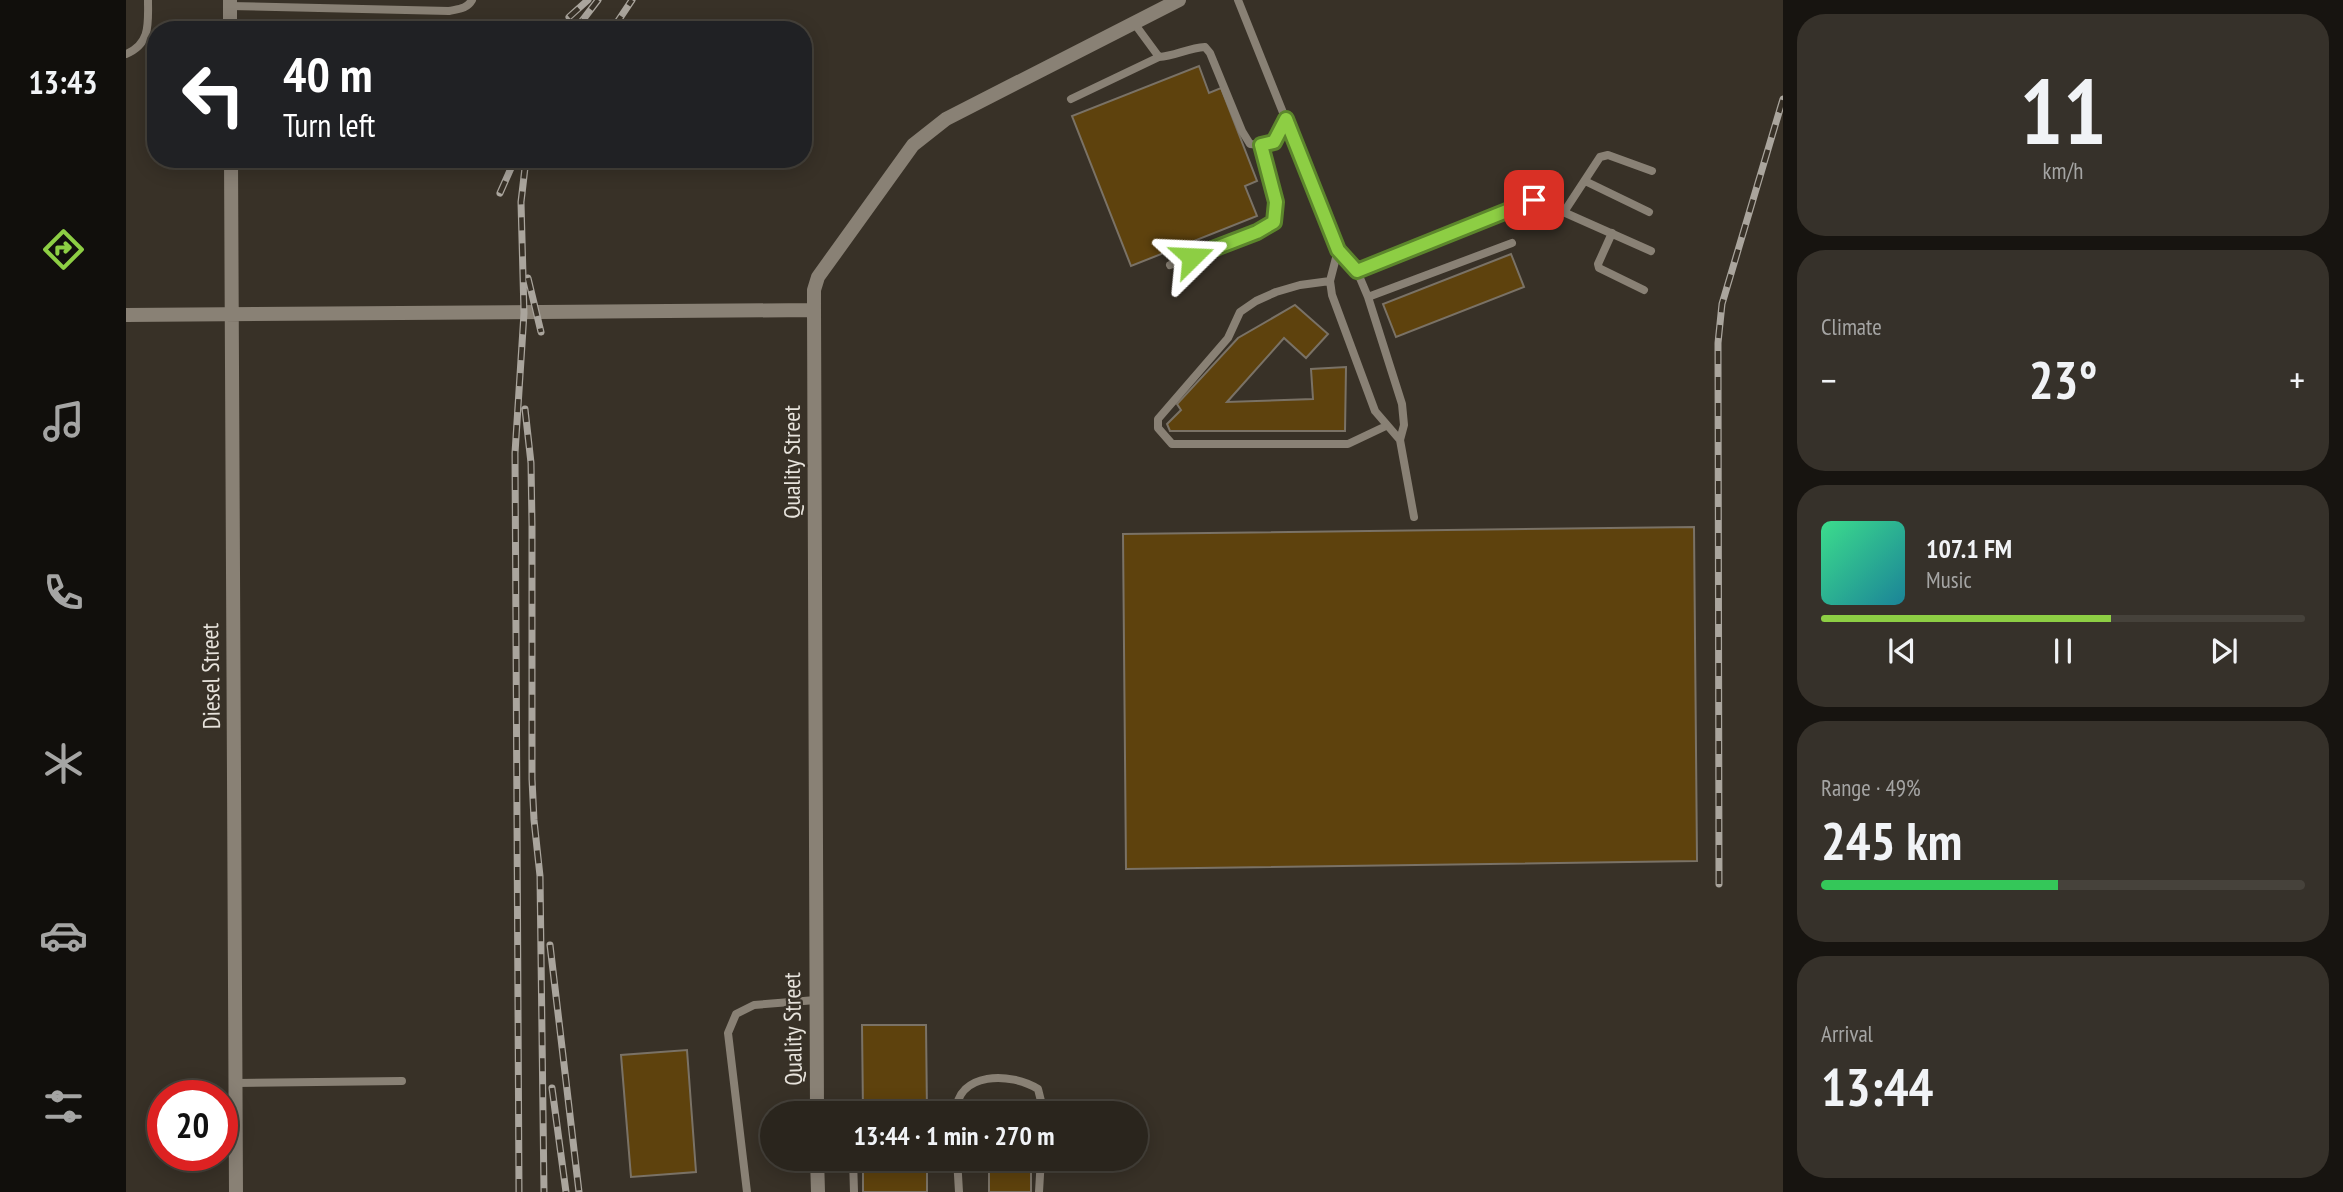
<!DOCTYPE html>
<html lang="en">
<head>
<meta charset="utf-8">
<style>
	body { margin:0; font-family:"PT Sans Narrow",sans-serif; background:#36312a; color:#f1f3f6; height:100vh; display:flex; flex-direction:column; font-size:26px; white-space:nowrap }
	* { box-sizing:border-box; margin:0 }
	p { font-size:23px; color:#a5a5a4 }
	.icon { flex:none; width:38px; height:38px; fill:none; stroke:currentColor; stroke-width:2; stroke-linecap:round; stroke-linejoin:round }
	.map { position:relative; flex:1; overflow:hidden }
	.panel { display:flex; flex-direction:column; gap:14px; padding:14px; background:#171410; width:560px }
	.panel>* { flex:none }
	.banner { position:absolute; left:21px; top:21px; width:665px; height:147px; border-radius:28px; box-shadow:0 4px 18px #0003,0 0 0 2px #46423b; background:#202124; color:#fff; overflow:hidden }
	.speed { position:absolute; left:21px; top:1080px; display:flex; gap:14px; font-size:35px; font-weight:700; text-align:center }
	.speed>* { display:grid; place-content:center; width:91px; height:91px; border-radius:50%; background:#2a251d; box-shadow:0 4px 18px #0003,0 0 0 2px #46423b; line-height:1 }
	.speed .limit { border:10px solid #d22; background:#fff; color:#111 }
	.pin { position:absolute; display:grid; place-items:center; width:60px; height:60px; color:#fff; margin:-30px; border-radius:14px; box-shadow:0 4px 10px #0006 }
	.me { position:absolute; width:77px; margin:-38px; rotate:69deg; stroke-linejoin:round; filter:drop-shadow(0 0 5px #0008) }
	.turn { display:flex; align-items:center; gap:24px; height:147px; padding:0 21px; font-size:32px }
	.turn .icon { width:91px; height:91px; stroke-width:2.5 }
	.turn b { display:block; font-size:49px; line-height:60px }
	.big { font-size:52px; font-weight:600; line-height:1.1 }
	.panel .tile { flex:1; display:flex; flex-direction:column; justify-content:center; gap:10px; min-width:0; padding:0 24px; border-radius:28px; background:#36312a }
	.panel .dial { align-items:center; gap:0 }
	.dial b { font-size:91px; line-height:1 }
	.song { display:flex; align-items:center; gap:21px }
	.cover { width:84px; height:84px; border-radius:10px; background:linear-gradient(135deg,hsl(150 70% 55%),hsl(190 70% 35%)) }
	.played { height:7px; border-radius:4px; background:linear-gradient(90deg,#8dce44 60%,#46423b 60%) }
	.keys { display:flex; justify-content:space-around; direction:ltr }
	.heat { display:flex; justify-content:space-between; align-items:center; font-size:38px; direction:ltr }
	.charge { height:10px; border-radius:5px; background:linear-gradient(90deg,#34c759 49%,#46423b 0) }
	.trip { position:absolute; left:634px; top:1101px; width:388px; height:70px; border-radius:35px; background:#2a251d; box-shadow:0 4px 18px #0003,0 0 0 2px #46423b; font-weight:600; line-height:70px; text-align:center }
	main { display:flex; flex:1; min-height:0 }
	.dock { display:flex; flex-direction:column; width:126px; justify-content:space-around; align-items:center; background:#110f0c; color:#a5a5a4 }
	.dock .icon { width:49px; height:49px }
	.dock .active { color:#8dce44 }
	.dock b { font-size:32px; color:#f1f3f6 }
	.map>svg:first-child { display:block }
	.building { fill:#5e420d; stroke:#7a7266; stroke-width:2 }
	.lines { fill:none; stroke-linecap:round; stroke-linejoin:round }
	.lane { stroke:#898175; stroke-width:8 }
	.street { stroke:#898175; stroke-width:14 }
	.rail-casing { stroke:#aaa59d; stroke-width:7 }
	.rail { stroke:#383127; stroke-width:4.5; stroke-dasharray:13; stroke-linecap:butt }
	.route-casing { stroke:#5c862c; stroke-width:18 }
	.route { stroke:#8dce44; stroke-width:12 }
	.labels { text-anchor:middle; stroke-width:5; stroke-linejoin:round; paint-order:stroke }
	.street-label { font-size:24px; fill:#e7e3dc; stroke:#383127 }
</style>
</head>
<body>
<main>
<nav class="dock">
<b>13:43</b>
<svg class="icon active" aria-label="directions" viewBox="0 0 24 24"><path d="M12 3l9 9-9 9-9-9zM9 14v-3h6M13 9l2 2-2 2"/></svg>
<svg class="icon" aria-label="music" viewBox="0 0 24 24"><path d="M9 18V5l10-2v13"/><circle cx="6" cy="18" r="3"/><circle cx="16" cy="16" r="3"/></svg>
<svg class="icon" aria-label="phone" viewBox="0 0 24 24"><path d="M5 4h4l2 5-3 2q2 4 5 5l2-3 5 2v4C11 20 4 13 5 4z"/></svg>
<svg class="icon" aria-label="climate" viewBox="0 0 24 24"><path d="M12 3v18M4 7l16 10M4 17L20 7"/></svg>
<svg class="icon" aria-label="car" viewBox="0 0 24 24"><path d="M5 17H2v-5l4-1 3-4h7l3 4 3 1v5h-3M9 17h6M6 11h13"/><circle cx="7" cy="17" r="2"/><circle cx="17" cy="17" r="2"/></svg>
<svg class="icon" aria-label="filters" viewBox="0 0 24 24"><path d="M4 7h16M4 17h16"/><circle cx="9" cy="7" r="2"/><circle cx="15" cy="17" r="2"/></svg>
</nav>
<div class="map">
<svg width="1657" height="1192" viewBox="0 0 1657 1192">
	<rect width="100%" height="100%" fill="#383127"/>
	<path class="building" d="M1073,66L1083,93L1095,88L1131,181L1119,186L1131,216L1005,266L946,116Z
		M1385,254L1398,287L1270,337L1257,304Z
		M1169,305L1202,334L1180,358L1158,338L1101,402L1187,399L1185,369L1220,367L1219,431H1044L1041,424L1055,410L1051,404L1112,338Z
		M1568,527L1571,861L1000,869L997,534Z
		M736,1025H800L801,1113H737Z
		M561,1050L570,1172L505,1177L495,1055Z
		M737,1158H801V1192H737Z
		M863,1158H905V1192H863Z"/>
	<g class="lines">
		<path class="lane" d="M1112,0L1212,250L1231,271L1242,297L1276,404L1278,425L1274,440L1288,517
			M104,6L323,11C332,9 341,9 346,0
			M1008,23L1033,57C1049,56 1062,48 1079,47L1084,53L1116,131L1124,144L1135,145L1148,142L1160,119
			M0,54C25,44 22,23 22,0
			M945,99L1033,57
			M1459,181L1523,212
			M1438,212L1474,157L1482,155L1526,171
			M1486,233L1472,264L1473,268L1518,290
			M1212,250L1204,281L1206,295L1249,411L1274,440
			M1044,265L1131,232L1148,222L1150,202L1135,145
			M1231,271L1408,199L1525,251
			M1204,281L1174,285L1150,292L1130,301L1114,312L1102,338L1032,419V428L1046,444H1222L1260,426
			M1242,297L1386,243
			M110,1083L276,1081
			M830,1113C831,1071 885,1072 912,1089L918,1113
			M727,1158L728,1192
			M831,1158L833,1192
			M621,1192L602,1033L610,1014L628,1005L690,1000
			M913,1192L915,1158"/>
		<path class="street" d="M104,0V30
			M105,159L110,1192
			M0,315L688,310
			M691,1113L688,310V290L692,277L787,145L820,119L1053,0
			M691,1158L692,1192"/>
		<defs>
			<path id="rail" d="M443,17L462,0
				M488,27L506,0
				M449,30L472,0
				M374,193L389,159
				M402,278L415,332
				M399,409L405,463L406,525V779L408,820L414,876L418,1192
				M1593,884L1592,343L1596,304L1657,99
				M424,945L453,1192
				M426,1088L440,1192
				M393,1192L389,453L398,313L395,202L400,159"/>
		</defs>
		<use href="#rail" class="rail-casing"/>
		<use href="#rail" class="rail"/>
	</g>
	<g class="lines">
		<defs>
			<path id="route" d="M1066,257L1131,232L1148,222L1150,202L1135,145L1148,142L1160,119L1212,250L1231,271L1408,200"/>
		</defs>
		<use href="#route" class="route-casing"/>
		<use href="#route" class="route"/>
	</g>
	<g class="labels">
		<g class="street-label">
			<text transform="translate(666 462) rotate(-90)" y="8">Quality Street</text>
			<text transform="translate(85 676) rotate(-91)" y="8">Diesel Street</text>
			<text transform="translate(667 1029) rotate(-91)" y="8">Quality Street</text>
		</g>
	</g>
</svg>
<div class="speed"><div class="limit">20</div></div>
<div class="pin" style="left:1408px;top:200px;background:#d93025"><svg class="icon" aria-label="arrive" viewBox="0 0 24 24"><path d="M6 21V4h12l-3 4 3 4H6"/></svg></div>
<svg class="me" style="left:1066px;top:257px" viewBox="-20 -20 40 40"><path d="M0-17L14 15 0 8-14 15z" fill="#8dce44" stroke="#fff" stroke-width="4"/></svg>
<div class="trip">13:44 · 1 min · 270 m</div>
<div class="banner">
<div class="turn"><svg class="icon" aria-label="left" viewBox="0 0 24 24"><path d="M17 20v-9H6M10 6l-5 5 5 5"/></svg><div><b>40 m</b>Turn left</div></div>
</div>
</div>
<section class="panel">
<div class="tile dial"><b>11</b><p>km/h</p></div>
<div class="tile"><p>Climate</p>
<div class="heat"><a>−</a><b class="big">23°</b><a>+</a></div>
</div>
<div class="tile">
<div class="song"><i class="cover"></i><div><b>107.1 FM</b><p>Music</p></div></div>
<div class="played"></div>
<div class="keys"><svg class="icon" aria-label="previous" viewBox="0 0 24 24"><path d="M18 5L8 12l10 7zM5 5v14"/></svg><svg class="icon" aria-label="pause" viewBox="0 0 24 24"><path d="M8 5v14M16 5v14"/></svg><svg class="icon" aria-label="next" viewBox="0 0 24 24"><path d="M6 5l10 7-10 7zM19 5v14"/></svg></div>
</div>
<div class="tile"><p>Range · 49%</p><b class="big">245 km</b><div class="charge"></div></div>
<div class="tile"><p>Arrival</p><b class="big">13:44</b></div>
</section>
</main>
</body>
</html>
